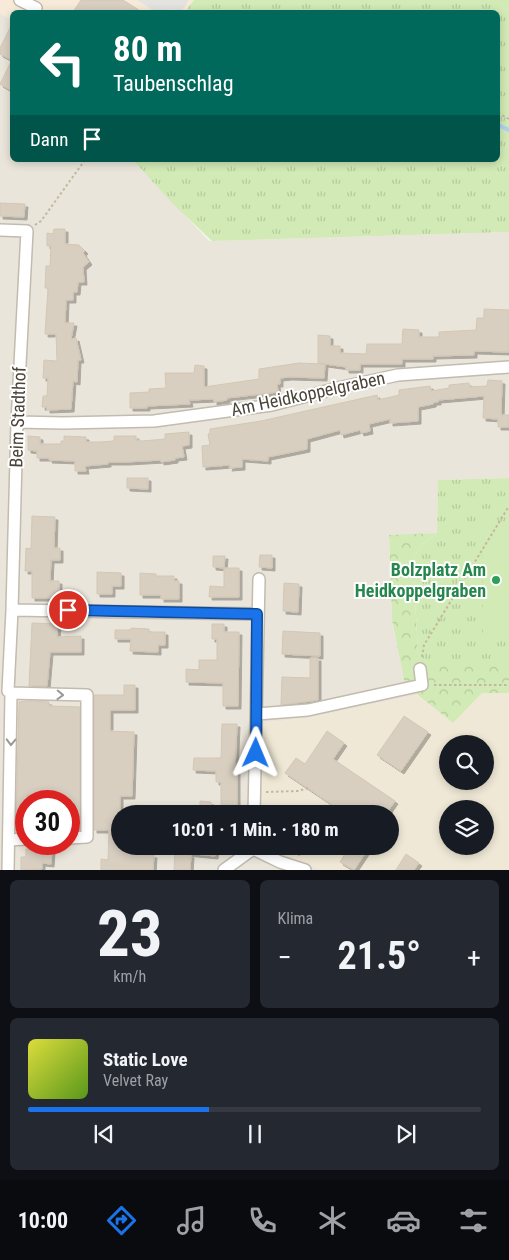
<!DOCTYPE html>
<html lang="de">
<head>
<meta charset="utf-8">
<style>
	body { margin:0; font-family:"Roboto Condensed",sans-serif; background:#242831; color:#f1f3f6; height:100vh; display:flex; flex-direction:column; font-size:19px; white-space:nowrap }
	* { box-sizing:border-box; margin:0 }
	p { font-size:16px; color:#9ea1a6 }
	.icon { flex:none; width:28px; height:28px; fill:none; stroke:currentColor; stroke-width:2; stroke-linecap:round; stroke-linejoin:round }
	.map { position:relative; height:870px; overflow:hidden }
	.drawer { display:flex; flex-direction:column; gap:10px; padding:10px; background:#0d0f14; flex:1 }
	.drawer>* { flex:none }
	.banner { position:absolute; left:10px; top:10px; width:490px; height:152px; border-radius:8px; box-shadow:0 2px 8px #0003; background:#00695c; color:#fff; overflow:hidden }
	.buttons { position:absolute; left:439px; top:735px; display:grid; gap:10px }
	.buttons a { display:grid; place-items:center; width:55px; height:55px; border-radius:50%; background:#171b24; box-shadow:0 2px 8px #0003; font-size:25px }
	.speed { position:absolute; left:15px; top:790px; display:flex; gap:10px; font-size:25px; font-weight:700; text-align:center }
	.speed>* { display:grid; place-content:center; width:65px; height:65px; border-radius:50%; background:#171b24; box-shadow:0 2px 8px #0003; line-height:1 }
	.speed .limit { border:8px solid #d22; background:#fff; color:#111 }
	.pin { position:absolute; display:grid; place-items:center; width:42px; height:42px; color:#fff; margin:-21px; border:2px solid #fff; border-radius:50%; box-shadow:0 1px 5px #0007 }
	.me { position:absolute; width:55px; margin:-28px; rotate:1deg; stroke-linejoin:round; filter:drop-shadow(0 0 4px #0008) }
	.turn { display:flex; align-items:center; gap:18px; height:105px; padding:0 20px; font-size:22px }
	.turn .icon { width:65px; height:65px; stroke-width:2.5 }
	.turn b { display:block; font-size:35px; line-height:42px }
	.then { display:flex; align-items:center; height:48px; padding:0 20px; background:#0003; gap:10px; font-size:19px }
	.big { font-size:38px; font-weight:700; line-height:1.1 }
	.drawer .widget { flex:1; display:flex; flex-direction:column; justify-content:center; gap:8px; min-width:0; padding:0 18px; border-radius:8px; background:#242831 }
	.drawer .dial { align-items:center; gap:0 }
	.dial b { font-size:65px; line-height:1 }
	.song { display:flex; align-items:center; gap:15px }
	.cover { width:60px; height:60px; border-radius:8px; background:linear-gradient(135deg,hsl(60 70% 55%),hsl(90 70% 35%)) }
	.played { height:5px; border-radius:2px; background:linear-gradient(90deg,#1a73e8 40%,#363941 40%) }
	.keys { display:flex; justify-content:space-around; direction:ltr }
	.heat { display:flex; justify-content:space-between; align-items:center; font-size:28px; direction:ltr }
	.drawer .tiles { flex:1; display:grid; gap:10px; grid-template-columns:1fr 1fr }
	.widget:last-child { grid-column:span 2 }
	.trip { position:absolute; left:111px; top:805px; width:288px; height:50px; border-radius:25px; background:#171b24; box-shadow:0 2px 8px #0003; font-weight:700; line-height:50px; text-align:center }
	.tab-bar { display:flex; height:80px; justify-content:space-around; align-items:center; background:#090b0e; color:#9ea1a6 }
	.tab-bar .icon { width:35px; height:35px }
	.tab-bar .active { color:#1a73e8 }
	.tab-bar b { font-size:22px; color:#f1f3f6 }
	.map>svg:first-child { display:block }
	.residential { fill:#eae5da; fill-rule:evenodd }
	.commercial { fill:#f7ead8 }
	.education { fill:#efe8d6; fill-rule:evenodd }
	.grass { fill:url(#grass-tufts) }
	.forest { fill:url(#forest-crowns) }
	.pitch { fill:#d2eab5 }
	.parking { fill:#e5e3e0 }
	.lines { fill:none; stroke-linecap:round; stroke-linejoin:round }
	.stream { stroke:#a9d4f2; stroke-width:4 }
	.building { fill:#d8cfc1; stroke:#d3c7b4; filter:url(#shadow) }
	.minor-casing { stroke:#c2bbae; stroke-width:14 }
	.path { stroke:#c4b79f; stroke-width:2; stroke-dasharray:2.5 2.5; stroke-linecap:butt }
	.minor { stroke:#fff; stroke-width:11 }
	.oneway { stroke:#9c9892 }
	.route-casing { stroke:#114b97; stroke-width:12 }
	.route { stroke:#1a73e8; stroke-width:9 }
	.leisure-dot { fill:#2e9e5b; stroke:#fff; stroke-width:2 }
	.labels { text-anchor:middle; stroke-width:4; stroke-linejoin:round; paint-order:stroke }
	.street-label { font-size:18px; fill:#4b4439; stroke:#fff }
	.leisure-label { font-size:18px; font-weight:bold; fill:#27864d; stroke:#fff; text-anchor:end }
</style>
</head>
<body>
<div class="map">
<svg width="509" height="870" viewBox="0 0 509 870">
	<defs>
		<pattern id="grass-tufts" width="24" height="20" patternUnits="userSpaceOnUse" patternTransform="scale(1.25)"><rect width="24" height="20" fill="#d2eab5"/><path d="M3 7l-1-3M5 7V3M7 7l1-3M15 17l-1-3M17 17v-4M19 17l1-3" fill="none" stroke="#b6ca9c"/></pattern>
		<pattern id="forest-crowns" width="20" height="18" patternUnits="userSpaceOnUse" patternTransform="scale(1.25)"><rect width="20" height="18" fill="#d2eab5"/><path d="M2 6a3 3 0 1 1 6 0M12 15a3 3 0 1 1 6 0" fill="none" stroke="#b6ca9c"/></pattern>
		<filter id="shadow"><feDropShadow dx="3" dy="3" stdDeviation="0" flood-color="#0004"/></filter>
	</defs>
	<rect width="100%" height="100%" fill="#f6f3ec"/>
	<path class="residential" d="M0,13L12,20V160H133L209,241L509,232V478L438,480L437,533L389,536L392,621L405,685L417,695L315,717L264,723L262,814H120V846H268L270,849L323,870H0ZM26,801H69V844H26Z"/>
	<path class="commercial" d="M0,0H194L185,12H12V20L0,13Z"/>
	<path class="education" d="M482,693H509V870H323L269,849L268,846H390V814H262L264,723L315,717L417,695L453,723ZM448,744H485V781H448ZM448,809H485V846H448Z"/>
	<path class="grass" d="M194,0H509V232L212,241L173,204L133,160H498V12H185Z
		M509,478V661H426L418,654L413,559L421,545L437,533L438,480Z"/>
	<path class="forest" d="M437,533L421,545L413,559L418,654L426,661H509V693H482L453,723L405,685L392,620L389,535Z"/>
	<path class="pitch" d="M509,525V635H483L482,526Z"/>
	<path class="parking" d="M137,0H189L181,12H176L170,9L167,12H156Z"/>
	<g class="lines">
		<path class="stream" d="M498,125L509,130"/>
	</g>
	<path class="building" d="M81,0H123L142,12H73Z
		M12,24V91L0,84L12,60L0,54V48Z
		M0,203L25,204L24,217L0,216Z
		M54,229H65V244L79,245L85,251L83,253L89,262L83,267L84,282H78L77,292H73V300H66L65,323H74L71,339L76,338L81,360H78L77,382L73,381L71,409L47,410V407H42L43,396H47L48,378H43L44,360L57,361L56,334H45L48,288H45L46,266H50L51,246H47V233L53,234Z
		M484,309L509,310V352L474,351V355L433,356V359H402V364H360V370H346V367L318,363V335L330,336V346H340V353L366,354L367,344H402L403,329L419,330V337H439V332L476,330L477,318H484Z
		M299,363L325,364L324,378L289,377L280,378V384H277L278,392L227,398V400L214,402V399L189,400L190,404L147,406V408H130V393L149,392V389L166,388L165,373H194L195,365L204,366V387L259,379V369Z
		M488,380L502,381L501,415H509V427H498V419L483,418L484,396L438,400V402H434L433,404L418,407V421L390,423V419L369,424L370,431L361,433L360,430L341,435L340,430L307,439V449L268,457V461L242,459V467L229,468L230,465L203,467L202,446L210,445L208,434L210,433V429L261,421L377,395L378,400L399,395V390L430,386L431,391L449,388V385L469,383L470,387L487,386Z
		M189,432V445L182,446L184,457L175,458V460L161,462V460L126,462H108V464L85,466L86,471H75V461L49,460L50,458H37V451L28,450V436L40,437V444H61V441H64V436L86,437V442H100L114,441V436H136V440L142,441L165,439V434Z
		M127,478H148V489L127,488Z
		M32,516L55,517L54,548H60V560H51L50,581H59V598H32V571H25L26,548L31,549Z
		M260,555H272V568L259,567Z
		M213,556H225L224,568H239V597H209L210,586L224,587V568L213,567Z
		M97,572L121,573V586H112V594H97Z
		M140,573L156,574V576H174V581H179V599H161V595H140Z
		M284,583L299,584L298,612L283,611Z
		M32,623L58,624L57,637L81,636V652H50L47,686H29Z
		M212,624H224V632H239L238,706H223V683L186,682V669L199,670V660H217V639H212Z
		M131,628L149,629V632H165V645H158V652L130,651L131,639H115V630H131Z
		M283,631L320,633V656L282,654Z
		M310,658H318V700L281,705L282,677L310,678Z
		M124,685H135V710H110V731L134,732L132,796H120V846H137V854L154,855L153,870H101V859L108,860L109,830H94V695H124Z
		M28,701L49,702V706L80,707V830H69V801H64V796L27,795L26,826H16L19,702Z
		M404,716L428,732L401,771L377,755Z
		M222,724H237L235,771H237V805H221V782H216V771L193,770L194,758H221Z
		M327,731L344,743L333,759L395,801L386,814H346L285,773L296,758L305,764Z
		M200,801L211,802V814H200Z
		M186,846H216L215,856L185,853Z
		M350,846H370L354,870L340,862Z
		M26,849L52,850L51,864L42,863V869L21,870V857H26Z
		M175,853L191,855L190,870H174Z
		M406,854L419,863L414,870H396Z"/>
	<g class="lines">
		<defs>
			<path id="minor" d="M20,0L36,8
				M0,230L27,231L17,422L12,610L8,691L11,693L8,870
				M17,422L63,423L154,421L272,405L338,388L398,375L509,367
				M12,610L257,614
				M11,693L87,695V837L69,838
				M257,714L308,710L422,685L420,669
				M254,814L259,579
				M9,840L26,839
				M224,870L253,849L280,862L305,870"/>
		</defs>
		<use href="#minor" class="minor-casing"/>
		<path class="path" d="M498,113L509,119
			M35,225L41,221L85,160
			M422,657L424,645L509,506
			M434,685H509
			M266,792L298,791L308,788
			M298,855L332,846"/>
		<use href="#minor" class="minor"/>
	</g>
	<defs><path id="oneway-chevron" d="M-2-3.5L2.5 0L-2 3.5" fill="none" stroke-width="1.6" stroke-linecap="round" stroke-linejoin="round" transform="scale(1.25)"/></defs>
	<g class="oneway">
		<use href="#oneway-chevron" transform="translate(60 695) rotate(2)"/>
		<use href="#oneway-chevron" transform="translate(11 742) rotate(91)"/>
	</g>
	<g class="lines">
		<defs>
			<path id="route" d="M68,610L257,614L256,753"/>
		</defs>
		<use href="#route" class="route-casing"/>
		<use href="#route" class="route"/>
	</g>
	<circle class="leisure-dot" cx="496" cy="580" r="5"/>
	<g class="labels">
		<g class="street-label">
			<text transform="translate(308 394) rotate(-12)" y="6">Am Heidkoppelgraben</text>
			<text transform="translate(18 417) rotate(-88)" y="6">Beim Stadthof</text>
		</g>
		<g class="leisure-label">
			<text x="486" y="576">Bolzplatz Am<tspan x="486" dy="21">Heidkoppelgraben</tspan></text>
		</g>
	</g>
</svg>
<div class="buttons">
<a><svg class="icon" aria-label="search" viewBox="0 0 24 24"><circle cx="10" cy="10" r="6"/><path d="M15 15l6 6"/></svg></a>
<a><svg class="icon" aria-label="layers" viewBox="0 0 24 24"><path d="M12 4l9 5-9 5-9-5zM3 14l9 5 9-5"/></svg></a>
</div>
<div class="speed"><div class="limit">30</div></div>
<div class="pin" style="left:68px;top:610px;background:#d93025"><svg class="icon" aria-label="arrive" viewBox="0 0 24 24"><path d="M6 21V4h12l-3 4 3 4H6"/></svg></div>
<svg class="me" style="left:256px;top:753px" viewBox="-20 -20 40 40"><path d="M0-17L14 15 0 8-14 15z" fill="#1a73e8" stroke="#fff" stroke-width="4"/></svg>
<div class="trip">10:01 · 1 Min. · 180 m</div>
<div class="banner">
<div class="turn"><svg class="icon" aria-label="left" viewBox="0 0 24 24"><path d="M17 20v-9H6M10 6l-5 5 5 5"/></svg><div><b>80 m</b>Taubenschlag</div></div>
<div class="then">Dann<svg class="icon" aria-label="arrive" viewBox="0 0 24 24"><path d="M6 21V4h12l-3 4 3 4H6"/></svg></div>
</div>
</div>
<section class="drawer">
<div class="tiles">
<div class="widget dial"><b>23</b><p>km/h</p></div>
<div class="widget"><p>Klima</p>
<div class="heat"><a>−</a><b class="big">21.5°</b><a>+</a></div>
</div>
<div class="widget">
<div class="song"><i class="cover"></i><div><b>Static Love</b><p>Velvet Ray</p></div></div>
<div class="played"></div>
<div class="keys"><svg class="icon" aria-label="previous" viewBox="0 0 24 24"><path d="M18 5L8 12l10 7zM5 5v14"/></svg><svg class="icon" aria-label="pause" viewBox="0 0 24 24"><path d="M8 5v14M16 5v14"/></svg><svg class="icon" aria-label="next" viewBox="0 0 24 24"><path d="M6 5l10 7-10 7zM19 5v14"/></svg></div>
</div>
</div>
</section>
<nav class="tab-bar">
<b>10:00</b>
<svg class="icon active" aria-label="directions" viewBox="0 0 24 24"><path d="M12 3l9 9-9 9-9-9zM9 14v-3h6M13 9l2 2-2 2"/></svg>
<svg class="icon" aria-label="music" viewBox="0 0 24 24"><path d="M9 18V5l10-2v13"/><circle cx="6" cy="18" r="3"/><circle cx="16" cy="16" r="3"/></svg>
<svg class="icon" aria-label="phone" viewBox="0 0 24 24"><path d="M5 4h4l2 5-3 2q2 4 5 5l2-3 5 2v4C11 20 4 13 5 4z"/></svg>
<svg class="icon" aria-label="climate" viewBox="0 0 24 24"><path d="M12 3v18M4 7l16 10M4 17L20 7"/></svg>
<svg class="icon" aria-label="car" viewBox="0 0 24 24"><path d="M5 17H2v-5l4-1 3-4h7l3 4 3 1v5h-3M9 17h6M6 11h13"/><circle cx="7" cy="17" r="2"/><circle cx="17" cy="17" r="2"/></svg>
<svg class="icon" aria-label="filters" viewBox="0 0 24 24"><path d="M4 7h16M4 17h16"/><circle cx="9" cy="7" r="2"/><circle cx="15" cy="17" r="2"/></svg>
</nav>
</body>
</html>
